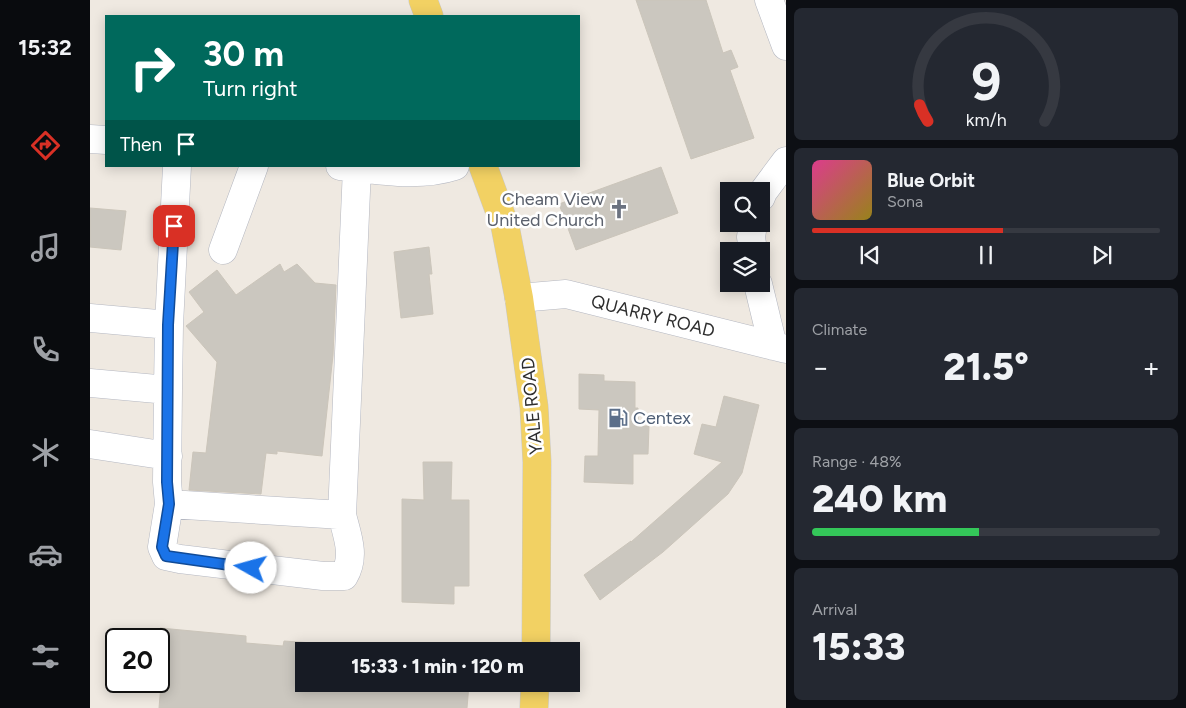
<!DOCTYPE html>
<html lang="en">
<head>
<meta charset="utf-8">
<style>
	body { margin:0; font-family:Figtree,sans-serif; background:#242831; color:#f1f3f6; height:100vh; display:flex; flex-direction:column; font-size:19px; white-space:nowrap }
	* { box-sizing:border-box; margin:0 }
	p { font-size:16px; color:#9ea1a6 }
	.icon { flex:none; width:28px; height:28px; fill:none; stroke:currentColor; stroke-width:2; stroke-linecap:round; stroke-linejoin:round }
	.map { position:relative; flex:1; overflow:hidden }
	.side { display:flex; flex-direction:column; gap:8px; padding:8px; background:#0d0f14; width:400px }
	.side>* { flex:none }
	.hud { position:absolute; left:15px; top:15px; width:475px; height:152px; border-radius:0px; box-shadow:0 2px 12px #0003; background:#00695c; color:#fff; overflow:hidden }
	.buttons { position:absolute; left:630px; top:182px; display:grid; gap:10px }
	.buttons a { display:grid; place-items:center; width:50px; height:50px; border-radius:0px; background:#171b24; box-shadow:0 2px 12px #0003; font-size:25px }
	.speed { position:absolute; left:15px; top:628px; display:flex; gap:10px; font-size:25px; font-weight:700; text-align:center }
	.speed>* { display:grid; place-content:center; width:65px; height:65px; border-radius:50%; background:#171b24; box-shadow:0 2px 12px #0003; line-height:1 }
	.speed .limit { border:2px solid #111; border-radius:8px; background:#fff; color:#111 }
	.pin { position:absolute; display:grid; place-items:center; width:42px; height:42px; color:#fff; margin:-21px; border-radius:10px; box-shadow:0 2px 8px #0006 }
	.me { position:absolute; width:55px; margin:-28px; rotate:277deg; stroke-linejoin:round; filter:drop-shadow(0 0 4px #0008) }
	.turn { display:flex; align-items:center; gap:18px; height:105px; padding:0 15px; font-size:22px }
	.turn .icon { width:65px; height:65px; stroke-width:2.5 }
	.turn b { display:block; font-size:35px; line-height:42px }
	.then { display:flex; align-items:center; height:48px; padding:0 15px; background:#0003; gap:10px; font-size:19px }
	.big { font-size:38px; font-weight:800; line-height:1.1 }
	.side .card { flex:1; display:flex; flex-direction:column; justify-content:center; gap:8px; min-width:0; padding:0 18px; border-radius:8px; background:#242831 }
	.side .dial { align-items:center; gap:0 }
	.dial svg { height:130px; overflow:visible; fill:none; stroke:#363941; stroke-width:7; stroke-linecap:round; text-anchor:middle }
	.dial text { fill:#f1f3f6; stroke:none }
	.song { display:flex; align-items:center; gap:15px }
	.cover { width:60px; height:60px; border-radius:8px; background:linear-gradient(135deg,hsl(330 70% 55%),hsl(50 70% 35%)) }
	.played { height:5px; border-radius:2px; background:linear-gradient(90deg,#d93025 55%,#363941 55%) }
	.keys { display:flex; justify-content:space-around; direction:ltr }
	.heat { display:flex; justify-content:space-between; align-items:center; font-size:28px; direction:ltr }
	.charge { height:8px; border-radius:4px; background:linear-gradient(90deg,#34c759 48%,#363941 0) }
	.trip { position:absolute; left:205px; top:642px; width:285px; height:50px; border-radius:0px; background:#171b24; box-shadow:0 2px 12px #0003; font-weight:800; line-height:50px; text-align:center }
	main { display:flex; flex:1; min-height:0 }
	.tab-bar { display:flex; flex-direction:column; width:90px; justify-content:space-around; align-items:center; background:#090b0e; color:#9ea1a6 }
	.tab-bar .icon { width:35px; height:35px }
	.tab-bar .on { color:#d93025 }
	.tab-bar b { font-size:22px; color:#f1f3f6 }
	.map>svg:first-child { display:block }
	.building { fill:#cbc7bf; stroke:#cbc5ba }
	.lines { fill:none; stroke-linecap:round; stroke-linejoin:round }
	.minor-casing { stroke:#b4b7c1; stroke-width:29 }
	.major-casing { stroke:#c9c9c9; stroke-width:29 }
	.minor { stroke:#fff; stroke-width:28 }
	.major { stroke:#f2d163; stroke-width:28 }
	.route-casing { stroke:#114b97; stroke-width:12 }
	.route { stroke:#1a73e8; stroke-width:9 }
	.labels { text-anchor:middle; stroke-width:5; stroke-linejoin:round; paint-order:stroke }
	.worship-label { font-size:18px; fill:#5b616d; stroke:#fff; text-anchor:end }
	.street-label { font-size:18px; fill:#2e2e2e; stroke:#fff }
	.service-label { font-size:18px; fill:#4e5e75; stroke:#fff; text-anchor:start }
</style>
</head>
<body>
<main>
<nav class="tab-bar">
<b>15:32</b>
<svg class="icon on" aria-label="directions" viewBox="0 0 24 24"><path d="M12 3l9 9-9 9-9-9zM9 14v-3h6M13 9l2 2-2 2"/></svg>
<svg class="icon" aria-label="music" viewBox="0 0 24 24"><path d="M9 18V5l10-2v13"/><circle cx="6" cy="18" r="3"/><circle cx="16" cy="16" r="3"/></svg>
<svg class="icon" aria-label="phone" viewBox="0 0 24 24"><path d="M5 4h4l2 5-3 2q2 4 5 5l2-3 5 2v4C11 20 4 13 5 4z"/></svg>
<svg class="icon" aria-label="climate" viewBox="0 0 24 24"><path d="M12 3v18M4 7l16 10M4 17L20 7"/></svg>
<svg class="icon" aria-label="car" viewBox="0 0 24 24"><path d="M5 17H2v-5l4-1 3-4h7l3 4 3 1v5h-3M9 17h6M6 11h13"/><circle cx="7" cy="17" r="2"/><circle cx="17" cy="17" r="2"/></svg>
<svg class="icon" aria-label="filters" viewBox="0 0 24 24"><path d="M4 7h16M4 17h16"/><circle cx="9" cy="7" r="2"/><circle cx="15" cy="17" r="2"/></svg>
</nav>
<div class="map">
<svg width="696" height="708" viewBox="0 0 696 708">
	<rect width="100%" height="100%" fill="#efe9e1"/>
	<path class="building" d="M546,0H616L633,53L641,50L648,67L640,70L664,138L601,159Z
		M571,167L588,213L486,250L469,204Z
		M0,208L36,211L31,250L0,247Z
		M339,247L342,274H339L343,314L311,318L304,252Z
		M190,264L194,272L207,264L225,283L246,285L243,355L232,456L187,451V454L176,453L171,494L99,490L103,452L116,453L127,362L96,326L114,312L99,292L127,270L146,295Z
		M489,374L514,375V381L545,382V408H548V426H559L558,454H543V484L494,482L495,456H508L509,410L489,409Z
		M634,396L669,405L652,473L638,494L573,552L510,600L494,575L541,541V542L632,462L604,454L612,424L626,427Z
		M333,462H362L361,500H379V586H364V604L312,602V499L334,500Z
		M70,628L156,636V643L193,646L194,641L223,643L222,651H214V684H379L377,708H69L74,649L69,648Z"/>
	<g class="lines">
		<defs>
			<path id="minor" d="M679,0L696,46
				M0,139L16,140
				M250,166C288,170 328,178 365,166
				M671,197L673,192L696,161
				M133,250L164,166
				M663,251L661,237L663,224
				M668,284L683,346
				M429,298L476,294L696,349
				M0,318L79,325L78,390
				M79,325L87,166
				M0,383L78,390L77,482L79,504L72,547L76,556L90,559L233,576H254C266,556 257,535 252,515L267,168
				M0,444L78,456
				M79,504L252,515"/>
			<path id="major" d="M333,0L339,16
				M393,166L415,226L429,298L444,407L447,462L446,651
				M444,708L445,684"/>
		</defs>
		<use href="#minor" class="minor-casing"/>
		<use href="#major" class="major-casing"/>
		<use href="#minor" class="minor"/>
		<use href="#major" class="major"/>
	</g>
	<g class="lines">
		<defs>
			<path id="route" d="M84,226L78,325L77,482L79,504L72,547L76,556L161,568"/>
		</defs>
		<use href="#route" class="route-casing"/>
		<use href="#route" class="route"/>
	</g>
	<defs>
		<symbol id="church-bare" viewBox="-9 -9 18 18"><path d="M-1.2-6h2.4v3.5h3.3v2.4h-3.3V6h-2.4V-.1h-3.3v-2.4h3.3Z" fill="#6b7280" stroke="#fff" stroke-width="2.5" paint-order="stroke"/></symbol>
		<symbol id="fuel-bare" viewBox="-9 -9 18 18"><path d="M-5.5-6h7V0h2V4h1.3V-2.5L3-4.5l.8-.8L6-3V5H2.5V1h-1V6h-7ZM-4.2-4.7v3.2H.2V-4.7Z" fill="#5c6f8a" stroke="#fff" stroke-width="2.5" paint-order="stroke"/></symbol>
	</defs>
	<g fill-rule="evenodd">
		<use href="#church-bare" x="515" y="195" width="28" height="28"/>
		<use href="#fuel-bare" x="514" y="404" width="28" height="28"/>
	</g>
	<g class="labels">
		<g class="worship-label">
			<text x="514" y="205">Cheam View<tspan x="514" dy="21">United Church</tspan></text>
		</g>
		<g class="street-label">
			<text transform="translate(563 316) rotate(14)" y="6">QUARRY ROAD</text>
			<text transform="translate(442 406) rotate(-95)" y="6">YALE ROAD</text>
		</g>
		<g class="service-label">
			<text x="543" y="424">Centex</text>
		</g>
	</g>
</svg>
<div class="buttons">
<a><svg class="icon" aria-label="search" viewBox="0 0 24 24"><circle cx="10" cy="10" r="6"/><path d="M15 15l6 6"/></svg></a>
<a><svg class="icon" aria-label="layers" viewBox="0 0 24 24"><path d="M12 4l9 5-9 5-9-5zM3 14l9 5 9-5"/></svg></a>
</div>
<div class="speed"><div class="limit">20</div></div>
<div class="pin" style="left:84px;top:226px;background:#d93025"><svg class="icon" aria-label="arrive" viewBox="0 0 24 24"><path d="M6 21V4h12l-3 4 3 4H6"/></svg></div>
<svg class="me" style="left:161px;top:568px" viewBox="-20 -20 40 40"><circle r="19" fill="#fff"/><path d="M0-13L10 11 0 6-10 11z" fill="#1a73e8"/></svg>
<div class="trip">15:33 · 1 min · 120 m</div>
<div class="hud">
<div class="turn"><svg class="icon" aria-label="right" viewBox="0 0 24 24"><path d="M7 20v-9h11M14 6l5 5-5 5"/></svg><div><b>30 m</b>Turn right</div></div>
<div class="then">Then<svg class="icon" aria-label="arrive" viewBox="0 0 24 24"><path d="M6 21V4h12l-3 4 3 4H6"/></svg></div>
</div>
</div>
<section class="side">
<div class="card dial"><svg viewBox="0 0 100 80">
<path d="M14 69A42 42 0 1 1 86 69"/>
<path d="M14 69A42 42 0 0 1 9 59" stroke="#d93025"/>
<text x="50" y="56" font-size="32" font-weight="700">9</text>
<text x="50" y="72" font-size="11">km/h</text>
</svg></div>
<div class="card">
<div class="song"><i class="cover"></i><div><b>Blue Orbit</b><p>Sona</p></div></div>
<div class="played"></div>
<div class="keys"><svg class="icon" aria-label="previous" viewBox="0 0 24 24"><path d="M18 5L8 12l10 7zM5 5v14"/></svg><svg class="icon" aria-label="pause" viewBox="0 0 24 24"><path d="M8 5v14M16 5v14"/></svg><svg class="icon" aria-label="next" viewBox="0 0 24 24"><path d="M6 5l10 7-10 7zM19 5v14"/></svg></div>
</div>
<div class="card"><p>Climate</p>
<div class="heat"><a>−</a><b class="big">21.5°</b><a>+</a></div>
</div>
<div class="card"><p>Range · 48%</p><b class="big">240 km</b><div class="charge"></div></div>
<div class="card"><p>Arrival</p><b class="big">15:33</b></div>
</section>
</main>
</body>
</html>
